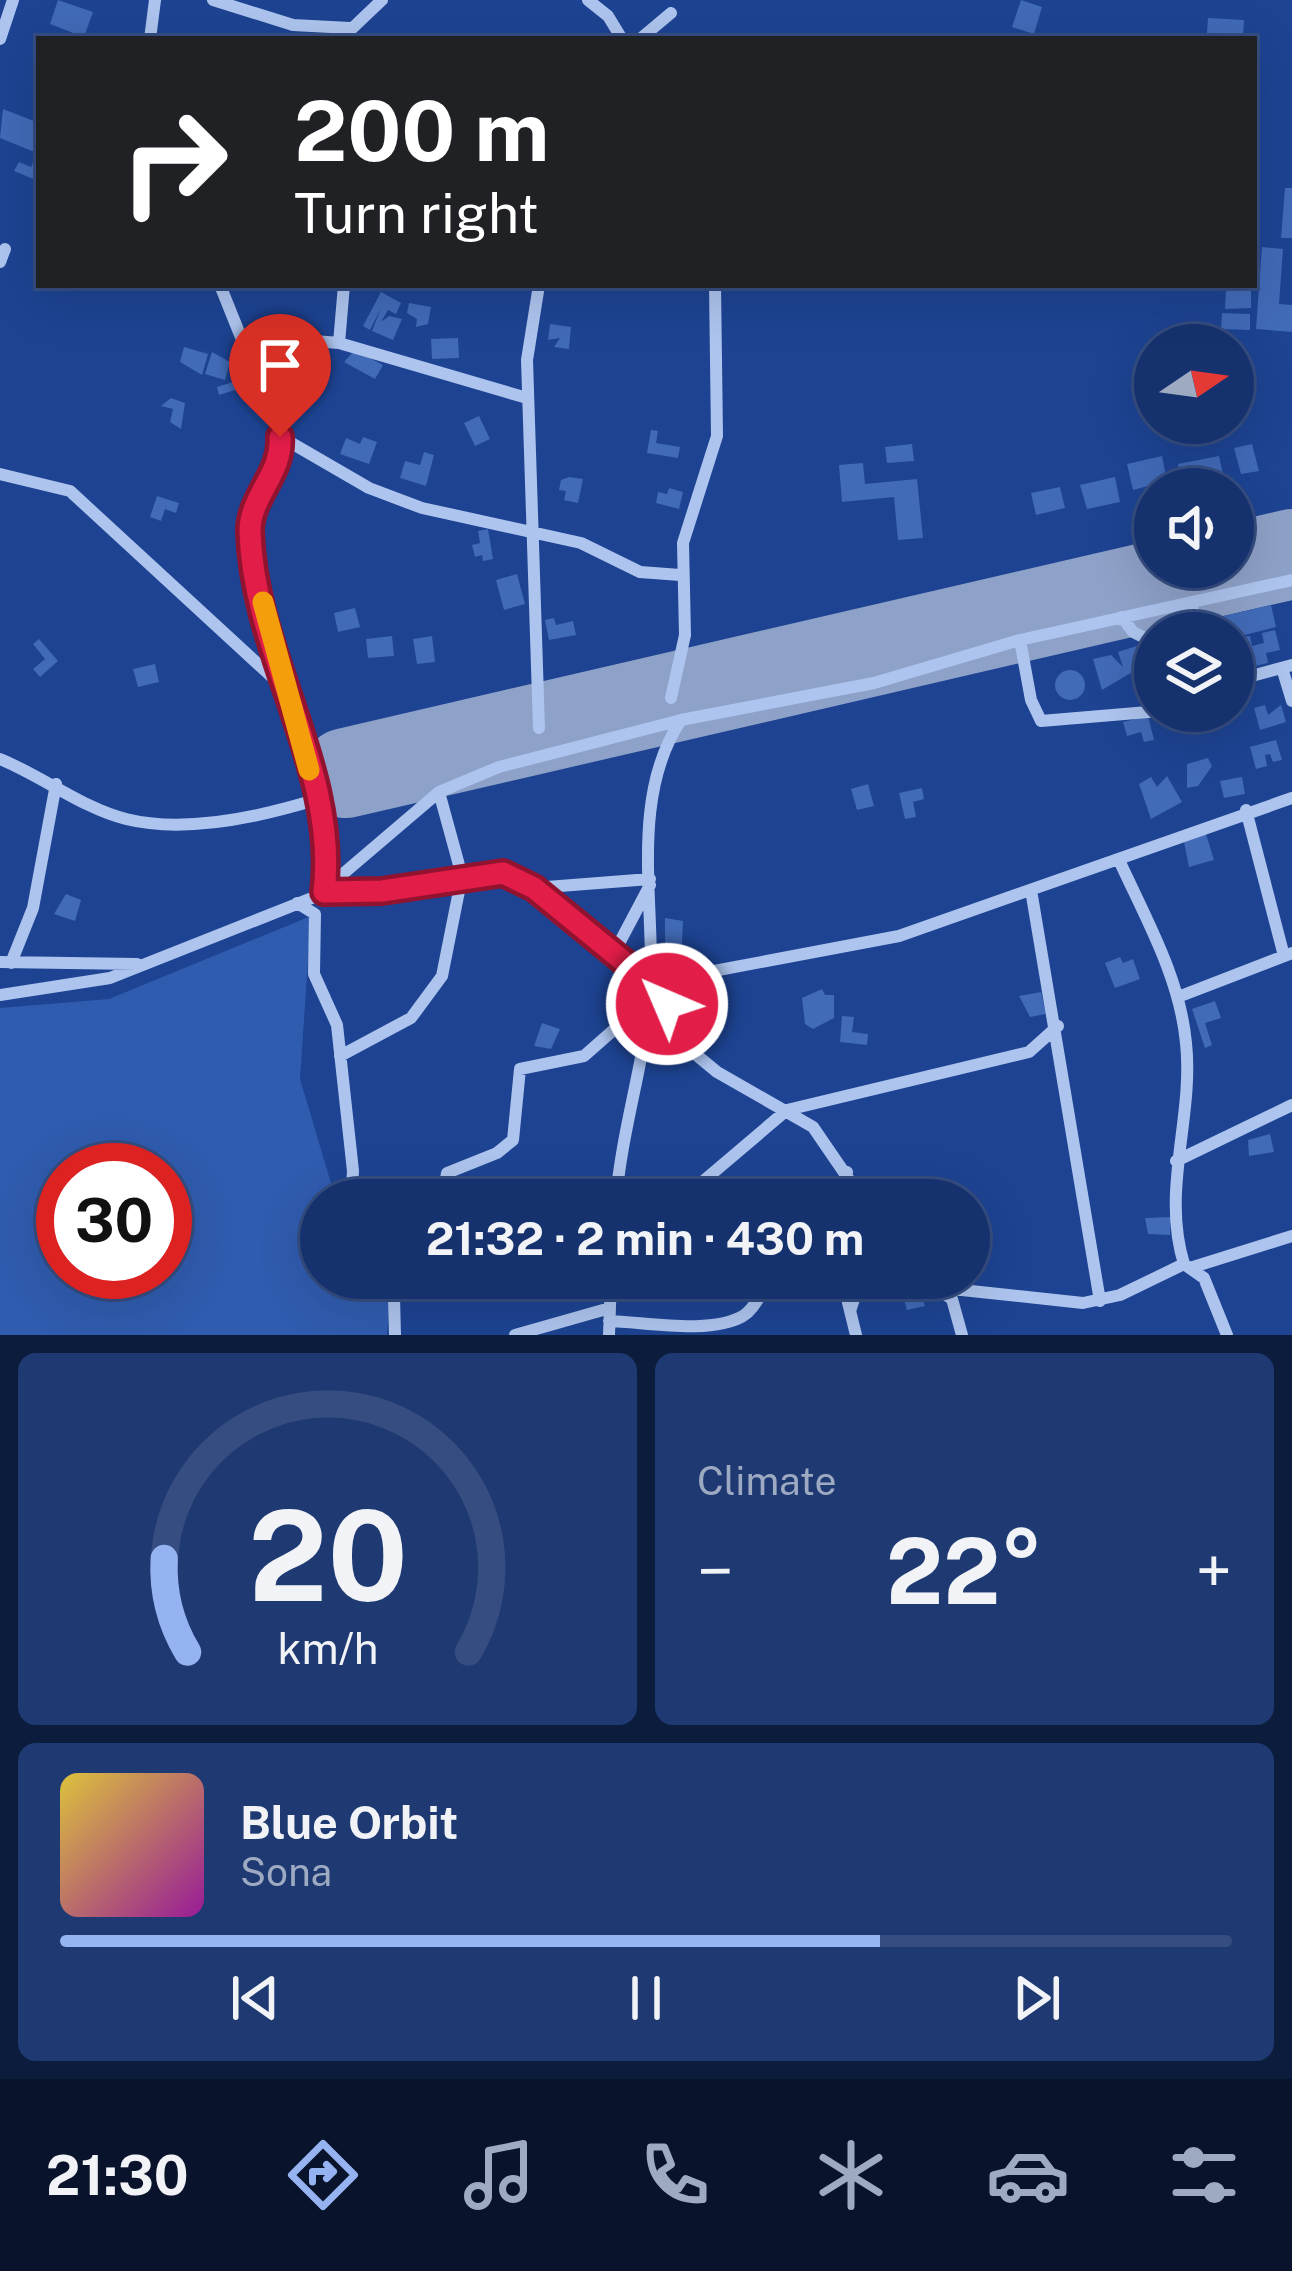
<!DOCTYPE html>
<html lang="en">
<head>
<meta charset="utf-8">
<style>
	body { margin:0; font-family:"Public Sans",sans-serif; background:#1f3a73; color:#f1f3f6; height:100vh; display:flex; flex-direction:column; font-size:45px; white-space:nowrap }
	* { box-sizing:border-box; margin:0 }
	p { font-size:39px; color:#9eaac2 }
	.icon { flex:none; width:66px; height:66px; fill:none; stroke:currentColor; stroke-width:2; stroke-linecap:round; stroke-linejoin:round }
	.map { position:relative; height:1335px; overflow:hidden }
	.sheet { display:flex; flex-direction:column; gap:18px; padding:18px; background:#0c1c3c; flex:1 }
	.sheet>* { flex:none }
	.banner { position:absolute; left:36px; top:36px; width:1221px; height:252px; border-radius:0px; box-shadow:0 12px 48px #0002,0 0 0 3px #354d81; background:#202124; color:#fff; overflow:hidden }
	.needle { width:78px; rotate:77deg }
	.tools { position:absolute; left:1134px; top:324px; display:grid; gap:24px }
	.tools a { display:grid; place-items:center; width:120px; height:120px; border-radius:50%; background:#16326e; box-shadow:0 12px 48px #0002,0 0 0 3px #354d81; font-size:60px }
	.speed { position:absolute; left:36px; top:1143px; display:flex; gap:24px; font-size:60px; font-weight:700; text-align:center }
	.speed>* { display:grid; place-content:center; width:156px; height:156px; border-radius:50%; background:#16326e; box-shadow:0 12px 48px #0002,0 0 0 3px #354d81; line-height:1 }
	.speed .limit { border:18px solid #d22; background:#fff; color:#111 }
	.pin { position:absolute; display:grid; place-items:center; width:102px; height:102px; color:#fff; margin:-123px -51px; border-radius:50% 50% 50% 0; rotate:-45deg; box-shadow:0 0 12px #0007 }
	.pin .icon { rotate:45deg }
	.me { position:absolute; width:132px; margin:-66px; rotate:315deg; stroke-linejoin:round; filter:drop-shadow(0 0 9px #0008) }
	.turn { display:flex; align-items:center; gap:42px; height:252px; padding:0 60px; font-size:54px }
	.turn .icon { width:156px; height:156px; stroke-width:2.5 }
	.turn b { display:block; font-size:84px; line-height:102px }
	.big { font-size:90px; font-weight:700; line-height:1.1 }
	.sheet .card { flex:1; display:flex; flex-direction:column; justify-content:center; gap:18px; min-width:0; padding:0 42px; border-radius:18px; background:#1f3a73 }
	.sheet .dial { align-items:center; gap:0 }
	.dial svg { height:312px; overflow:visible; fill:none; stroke:#354d81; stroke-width:7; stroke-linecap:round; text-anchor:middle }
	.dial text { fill:#f1f3f6; stroke:none }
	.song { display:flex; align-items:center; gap:36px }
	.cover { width:144px; height:144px; border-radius:18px; background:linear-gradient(135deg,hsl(50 70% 55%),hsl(300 70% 35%)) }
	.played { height:12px; border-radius:6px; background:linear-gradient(90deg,#95b2f1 70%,#354d81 70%) }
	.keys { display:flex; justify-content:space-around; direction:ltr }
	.heat { display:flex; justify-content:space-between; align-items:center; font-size:66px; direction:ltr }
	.sheet .tiles { flex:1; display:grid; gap:18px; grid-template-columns:1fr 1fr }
	.card:last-child { grid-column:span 2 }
	.trip { position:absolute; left:300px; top:1179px; width:690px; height:120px; border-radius:60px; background:#16326e; box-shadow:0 12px 48px #0002,0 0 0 3px #354d81; font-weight:700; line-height:120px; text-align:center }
	.menu { display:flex; height:192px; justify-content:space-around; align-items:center; background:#09142c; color:#9eaac2 }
	.menu .icon { width:84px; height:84px }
	.menu .active { color:#95b2f1 }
	.menu b { font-size:54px; color:#f1f3f6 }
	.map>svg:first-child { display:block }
	.green { fill:#305caf; fill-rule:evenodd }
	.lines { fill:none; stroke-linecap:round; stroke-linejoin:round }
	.runway { stroke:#8ea1c8; stroke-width:90 }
	.building { fill:#416ab7 }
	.street { stroke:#adc4ee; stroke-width:12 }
	.route-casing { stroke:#92132f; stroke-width:30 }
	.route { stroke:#e11d48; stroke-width:21 }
	.slow { stroke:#f59e0b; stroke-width:21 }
</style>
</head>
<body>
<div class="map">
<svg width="1292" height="1335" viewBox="0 0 1292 1335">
	<rect width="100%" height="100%" fill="#1d4392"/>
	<path class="green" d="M311,916L300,1079L336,1200H321V1278H376L390,1300L387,1335H0V1008L109,999ZM63,1170H165V1272H63Z"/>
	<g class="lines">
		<path class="runway" d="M346,773L1292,554"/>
	</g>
	<path class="building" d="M58,0L93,12L84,37L50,24Z
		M1021,0L1042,7L1034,34L1012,27Z
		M1208,18L1244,20L1243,35L1207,33Z
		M3,109L39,123L38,181L14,171L19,162L31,167L37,153L0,138Z
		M1285,188H1292V238H1281Z
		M1262,247L1283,249L1279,304L1292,305V332L1256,329Z
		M1251,289V308L1225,309L1226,290Z
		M381,292L401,303L396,314L388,310L381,322L389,316L402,319L393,340L372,331L381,308L370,330L363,326Z
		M409,303L431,307L428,324L416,327L417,319L407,313Z
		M1222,313L1250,314V330L1221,329Z
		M550,324L571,327L569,349L554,347L560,338L548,340Z
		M458,338L459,358L432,359L431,339Z
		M292,344L309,355L294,379L279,371Z
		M184,347L208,354L202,375L180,362Z
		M355,350L383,365L375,379L344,362Z
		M212,352L230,362L225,380L205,374Z
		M246,367L251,385L219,395L217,387L239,380L236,370Z
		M276,373L295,384L285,399L266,390Z
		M171,398L185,403L181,429L170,422L173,409L161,406Z
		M479,416L490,439L475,446L464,423Z
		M651,430L658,431L656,443L680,447L678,458L647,453Z
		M363,437L377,442L369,464L340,454L346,438L360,444Z
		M912,444L914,461L887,463L885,447Z
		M1252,444L1259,471L1241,474L1234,448Z
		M424,452L434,455L426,486L400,478L405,461L420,465Z
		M1162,456L1167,481L1133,490L1127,464Z
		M1219,456L1224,479L1183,487L1178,464Z
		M863,463L865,484L917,479L923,538L898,540L894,497L842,502L839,465Z
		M569,477L583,479L578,503L564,500L566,491L559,490L561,480Z
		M1115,477L1120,502L1087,509L1080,485Z
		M1060,487L1065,508L1036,515L1031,493Z
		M669,488L683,492L679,509L656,503L658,492L667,494Z
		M157,496L179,503L176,513L165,509L161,521L150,517Z
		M488,529L493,559L483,561L482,555L475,557L472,545L480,543L478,531Z
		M517,574L525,604L504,610L496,580Z
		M1271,605L1276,627L1233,638V633H1214L1211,619Z
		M355,608L360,627L338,632L334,613Z
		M554,618L556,625L573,621L576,635L549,640L545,620Z
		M1275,630L1280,650L1266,653L1268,663L1233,671V652L1245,649L1243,637L1250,636L1252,646L1264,643L1262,633Z
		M392,636L394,656L368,658L366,639Z
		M432,636L435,662L417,664L413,639Z
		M39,639L58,661L40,677L33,669L45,659L33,644Z
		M1146,643L1155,681L1139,687L1134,671L1102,690L1093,659L1111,655L1123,667L1118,652Z
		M155,664L159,682L138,687L133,669Z
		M1055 685a15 15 0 1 1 30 0a15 15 0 1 1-30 0Z
		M1265,705L1268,715L1281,705L1286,722L1260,730L1254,708Z
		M1148,716L1154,740L1144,742L1141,732L1127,736L1123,722Z
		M1276,740L1282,760L1273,762L1270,754L1265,755L1267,766L1256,769L1250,747Z
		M1208,758L1212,766L1198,786L1187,788V764Z
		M1167,776L1182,802L1151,819L1139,784L1151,777L1157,787Z
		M1242,777L1245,794L1224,798L1220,781Z
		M868,784L874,806L857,810L851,789Z
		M922,788L924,799L913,802L916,817L905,819L899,793Z
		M1206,834L1214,860L1189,867L1184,842Z
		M66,894L81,900L75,921L54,914Z
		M665,918L683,921L682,944L665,946Z
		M1120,957L1123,963L1133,959L1140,979L1115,988L1105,963Z
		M822,989L825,995H834V1018L813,1029L805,1024L802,998Z
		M1041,992L1046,1014L1030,1017L1019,996Z
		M1215,1001L1221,1018L1205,1023L1212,1045L1205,1048L1192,1009Z
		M842,1016L854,1017L852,1032L868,1034L867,1045L840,1042Z
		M542,1023L560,1029L551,1049L534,1046Z
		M1270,1134L1274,1152L1249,1156L1248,1140Z
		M1171,1217L1170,1235L1148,1234L1145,1218Z
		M898,1280L916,1282L925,1306L907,1310Z"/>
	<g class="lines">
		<path class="street" d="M213,0L293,25L350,28
			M588,0L608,16L622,39
			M0,39L13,0
			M150,39L155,0
			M341,39L382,0
			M640,39L671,13
			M0,262L5,249
			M220,285L281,437C283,473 249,495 250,531C254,654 339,769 324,892L382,891L503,873L534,888L650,983L899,936L1292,798
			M539,285L527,360L539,728
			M240,335L339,343L527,398
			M339,343L344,285
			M281,437L369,488L422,508L581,543L640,572L680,575
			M0,474L70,491L284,688
			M1191,602L1198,633
			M1122,617L1133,632L1155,643
			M1020,640L1031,700L1041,721L1160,711
			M1282,668L1292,701
			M1233,681L1292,665
			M671,698L685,635L683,543L717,436L715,285
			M0,759C42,776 82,808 126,819C186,834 260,817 318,799
			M1246,810L1284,956
			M1119,860C1146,919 1180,978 1186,1043C1194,1117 1161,1190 1184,1264
			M534,888L650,879
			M1031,890L1100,1301
			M297,903L315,914L314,974L337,1025L353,1171L351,1200
			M614,953L650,885
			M0,962L137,964
			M11,963L33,908L56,784
			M660,981L680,1036
			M0,995L110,978L317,896L439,792L499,767L681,720L874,683L1020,640L1292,580
			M1178,997L1292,953
			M648,1015L717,1072L813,1127L863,1200
			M340,1056L411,1018L442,976L462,876L439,792
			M1176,1161L1292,1105
			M442,1200L447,1173L497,1153L513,1140L520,1069L584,1056L650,998
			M616,1200C621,1139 639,1079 648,1018C661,922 624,806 681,720
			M681,1200L787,1110L1029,1052L1058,1026
			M844,1200L847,1172
			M1193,1267L1292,1236
			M385,1278L394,1297L395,1335
			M842,1278L856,1335
			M922,1278L952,1299L962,1335
			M943,1288L1083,1303L1120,1295L1184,1264L1204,1278L1227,1335
			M850,1311L861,1278
			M609,1321C646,1322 710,1335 743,1316C756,1308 762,1289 773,1278
			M515,1335L610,1308
			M609,1335L611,1278"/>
	</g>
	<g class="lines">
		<defs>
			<path id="route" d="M280,437C283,473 250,496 250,531C253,654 339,769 324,892L382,891L503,873L534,888L650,983L660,981L667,1004"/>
		</defs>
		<use href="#route" class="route-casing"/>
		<use href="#route" class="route"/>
		<path class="slow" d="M263,602L309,770"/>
	</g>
</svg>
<div class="tools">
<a><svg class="needle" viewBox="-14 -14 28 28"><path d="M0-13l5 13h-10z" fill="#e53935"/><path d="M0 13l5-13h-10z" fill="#9eaac2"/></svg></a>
<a><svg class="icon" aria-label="sound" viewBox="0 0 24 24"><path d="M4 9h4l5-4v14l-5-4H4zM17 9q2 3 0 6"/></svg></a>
<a><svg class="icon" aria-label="layers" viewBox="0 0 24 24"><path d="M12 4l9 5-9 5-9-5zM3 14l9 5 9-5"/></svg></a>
</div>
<div class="speed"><div class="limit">30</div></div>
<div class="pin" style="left:280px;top:437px;background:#d93025"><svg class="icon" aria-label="arrive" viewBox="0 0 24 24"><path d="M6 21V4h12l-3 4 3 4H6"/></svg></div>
<svg class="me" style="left:667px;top:1004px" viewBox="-20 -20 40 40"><circle r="17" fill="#e11d48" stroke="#fff" stroke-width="3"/><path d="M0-11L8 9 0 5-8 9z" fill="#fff"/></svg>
<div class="trip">21:32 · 2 min · 430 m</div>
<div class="banner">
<div class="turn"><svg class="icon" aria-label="right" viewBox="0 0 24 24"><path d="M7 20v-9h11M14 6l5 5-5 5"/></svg><div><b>200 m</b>Turn right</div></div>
</div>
</div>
<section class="sheet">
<div class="tiles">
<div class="card dial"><svg viewBox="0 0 100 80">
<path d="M14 69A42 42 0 1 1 86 69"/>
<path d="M14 69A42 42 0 0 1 8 45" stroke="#95b2f1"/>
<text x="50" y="56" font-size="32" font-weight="700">20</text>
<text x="50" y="72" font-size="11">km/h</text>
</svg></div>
<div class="card"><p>Climate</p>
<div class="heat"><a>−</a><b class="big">22°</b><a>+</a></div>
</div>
<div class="card">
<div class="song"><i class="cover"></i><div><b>Blue Orbit</b><p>Sona</p></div></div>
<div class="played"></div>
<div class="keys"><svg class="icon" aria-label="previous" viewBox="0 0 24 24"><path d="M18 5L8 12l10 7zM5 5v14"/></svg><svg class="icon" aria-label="pause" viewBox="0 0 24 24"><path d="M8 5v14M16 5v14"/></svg><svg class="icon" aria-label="next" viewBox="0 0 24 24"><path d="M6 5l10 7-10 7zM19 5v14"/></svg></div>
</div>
</div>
</section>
<nav class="menu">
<b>21:30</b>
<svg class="icon active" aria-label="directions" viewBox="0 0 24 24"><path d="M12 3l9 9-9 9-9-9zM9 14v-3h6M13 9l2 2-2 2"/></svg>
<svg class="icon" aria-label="music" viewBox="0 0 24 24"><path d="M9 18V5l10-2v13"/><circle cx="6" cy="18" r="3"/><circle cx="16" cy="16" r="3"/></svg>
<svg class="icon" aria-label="phone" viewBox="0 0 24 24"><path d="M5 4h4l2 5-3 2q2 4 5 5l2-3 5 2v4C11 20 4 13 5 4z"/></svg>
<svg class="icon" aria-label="climate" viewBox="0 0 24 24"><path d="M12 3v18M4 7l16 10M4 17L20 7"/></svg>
<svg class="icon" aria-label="car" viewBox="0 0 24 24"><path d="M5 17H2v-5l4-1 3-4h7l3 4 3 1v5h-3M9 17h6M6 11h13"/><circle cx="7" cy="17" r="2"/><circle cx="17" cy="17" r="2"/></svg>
<svg class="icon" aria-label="filters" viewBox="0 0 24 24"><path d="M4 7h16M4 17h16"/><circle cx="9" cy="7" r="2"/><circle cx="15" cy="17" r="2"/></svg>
</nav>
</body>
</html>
